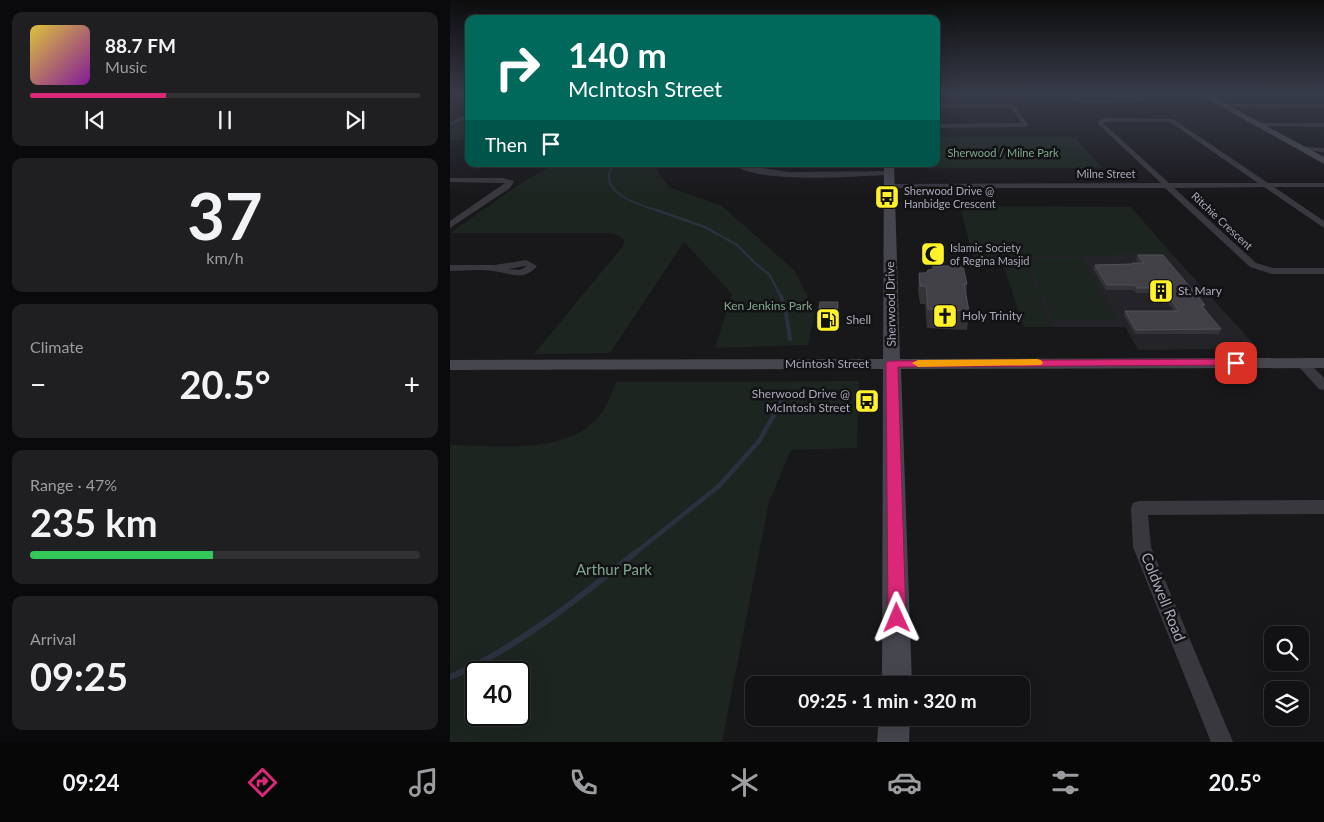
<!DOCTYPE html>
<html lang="en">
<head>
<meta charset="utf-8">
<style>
	body { margin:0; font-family:Lato,sans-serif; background:#1f1f22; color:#f1f3f6; height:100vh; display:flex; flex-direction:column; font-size:19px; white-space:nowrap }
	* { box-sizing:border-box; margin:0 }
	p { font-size:16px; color:#9c9da0 }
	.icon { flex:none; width:28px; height:28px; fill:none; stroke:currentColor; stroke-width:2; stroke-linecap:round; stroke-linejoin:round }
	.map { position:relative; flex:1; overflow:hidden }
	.panel { display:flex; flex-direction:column; gap:12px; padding:12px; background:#0a090b; width:450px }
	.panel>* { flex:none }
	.hud { position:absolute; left:15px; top:15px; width:475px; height:152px; border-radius:10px; box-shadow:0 5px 20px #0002,0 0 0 1px #313134; background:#00695c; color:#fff; overflow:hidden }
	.buttons { position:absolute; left:814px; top:626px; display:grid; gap:10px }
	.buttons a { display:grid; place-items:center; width:45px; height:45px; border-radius:10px; background:#121114; box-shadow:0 5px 20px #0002,0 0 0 1px #313134; font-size:25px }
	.speed { position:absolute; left:15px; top:661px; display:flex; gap:10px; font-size:25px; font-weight:700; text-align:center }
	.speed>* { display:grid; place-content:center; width:65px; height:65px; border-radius:50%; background:#121114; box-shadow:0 5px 20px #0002,0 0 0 1px #313134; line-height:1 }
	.speed .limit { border:2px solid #111; border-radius:8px; background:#fff; color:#111 }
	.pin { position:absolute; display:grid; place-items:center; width:42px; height:42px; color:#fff; margin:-21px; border-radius:10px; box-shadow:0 2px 8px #0006 }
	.me { position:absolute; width:55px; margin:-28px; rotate:359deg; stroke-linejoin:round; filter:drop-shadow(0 0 4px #0008) }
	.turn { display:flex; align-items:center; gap:18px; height:105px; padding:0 20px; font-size:22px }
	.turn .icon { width:65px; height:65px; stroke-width:2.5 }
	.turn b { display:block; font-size:35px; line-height:42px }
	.then { display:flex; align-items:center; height:48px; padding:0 20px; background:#0003; gap:10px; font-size:19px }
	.big { font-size:38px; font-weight:700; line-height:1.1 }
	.panel .widget { flex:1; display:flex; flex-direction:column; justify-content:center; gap:8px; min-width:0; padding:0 18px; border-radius:10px; background:#1f1f22 }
	.panel .dial { align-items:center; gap:0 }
	.dial b { font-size:65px; line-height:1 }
	.song { display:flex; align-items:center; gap:15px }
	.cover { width:60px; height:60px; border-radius:8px; background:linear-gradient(135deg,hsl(50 70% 55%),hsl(290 70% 35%)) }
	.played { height:5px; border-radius:2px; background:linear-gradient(90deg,#db2777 35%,#313134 35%) }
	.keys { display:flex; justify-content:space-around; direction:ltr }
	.heat { display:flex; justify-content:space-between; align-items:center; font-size:28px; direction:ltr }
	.charge { height:8px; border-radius:4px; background:linear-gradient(90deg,#34c759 47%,#313134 0) }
	.trip { position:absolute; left:295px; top:676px; width:285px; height:50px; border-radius:10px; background:#121114; box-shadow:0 5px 20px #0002,0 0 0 1px #313134; font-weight:700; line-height:50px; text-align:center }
	.tab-bar { display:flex; height:80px; justify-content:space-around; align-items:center; background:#070708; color:#9c9da0 }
	.tab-bar .icon { width:35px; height:35px }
	.tab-bar .selected { color:#db2777 }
	.tab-bar b { font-size:22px; color:#f1f3f6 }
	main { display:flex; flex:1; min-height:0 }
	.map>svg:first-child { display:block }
	.built { fill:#242327 }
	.green { fill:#1d2520; fill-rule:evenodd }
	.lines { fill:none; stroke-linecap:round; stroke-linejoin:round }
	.stream-far4 { stroke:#2c313f; stroke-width:2 }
	.stream-far3 { stroke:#2c313f; stroke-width:2.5 }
	.stream-far2 { stroke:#2c313f; stroke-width:4 }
	.stream-far1 { stroke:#2c313f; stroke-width:4.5 }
	.stream { stroke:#2c313f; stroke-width:6 }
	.street { fill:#39383f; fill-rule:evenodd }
	.secondary { fill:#46464f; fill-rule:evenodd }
	.wall { fill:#343338 }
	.shaded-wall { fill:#232226 }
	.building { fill:#404046; stroke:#505058 }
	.route { fill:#db2777; stroke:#8e194d }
	.slow { fill:#f59e0b }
	.labels { text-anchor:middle; stroke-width:5; stroke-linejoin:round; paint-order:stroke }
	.far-park-label { font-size:11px; fill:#7ea78c; stroke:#131215 }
	.far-street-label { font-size:11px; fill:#a8a9ba; stroke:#131215 }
	.far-poi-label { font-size:11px; fill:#a8a9ba; stroke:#131215; text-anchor:start }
	.poi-label { font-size:12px; fill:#a8a9ba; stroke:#131215; text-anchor:start }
	.street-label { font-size:12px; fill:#a8a9ba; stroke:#131215 }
	.park-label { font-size:12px; fill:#7ea78c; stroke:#131215 }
	.near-park-label { font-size:15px; fill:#7ea78c; stroke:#131215 }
	.near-street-label { font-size:15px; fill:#a8a9ba; stroke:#131215 }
</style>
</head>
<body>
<main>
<section class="panel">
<div class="widget">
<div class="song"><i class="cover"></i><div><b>88.7 FM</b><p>Music</p></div></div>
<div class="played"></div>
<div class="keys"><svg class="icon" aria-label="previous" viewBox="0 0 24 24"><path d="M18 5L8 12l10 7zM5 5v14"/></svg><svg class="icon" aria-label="pause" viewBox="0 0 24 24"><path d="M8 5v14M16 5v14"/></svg><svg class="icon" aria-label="next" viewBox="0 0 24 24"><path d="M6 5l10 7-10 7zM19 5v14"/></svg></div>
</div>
<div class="widget dial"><b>37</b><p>km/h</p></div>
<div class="widget"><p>Climate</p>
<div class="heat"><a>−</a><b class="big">20.5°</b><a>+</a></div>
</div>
<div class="widget"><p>Range · 47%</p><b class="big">235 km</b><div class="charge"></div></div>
<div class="widget"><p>Arrival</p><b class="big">09:25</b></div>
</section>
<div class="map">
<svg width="874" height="742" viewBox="0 0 874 742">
	<rect width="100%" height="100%" fill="#18171a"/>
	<path class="built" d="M572,253H721L808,349L688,350L675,327H602Z"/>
	<path class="green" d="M19,119V140H0V127Z
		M486,137H625L652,168H453V164H486Z
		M101,164H203L219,187L272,206L344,270L365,311L358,345L265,348L282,294L234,242L160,353L84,354L173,246L174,240L169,236L161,233H0L68,185L98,168Z
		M510,206L681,207L721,253H664L666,256H574L602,327H574L552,261H524Z
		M578,258H631L667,320H603Z
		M409,381L407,448L341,450L319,502L272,742H0V445C47,445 116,456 149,416C157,407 162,394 166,382ZM26,672H69V715H26Z"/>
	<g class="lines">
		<path class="stream-far4" d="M163,164C162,167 159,172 159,175C156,196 195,207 210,211"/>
		<path class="stream-far3" d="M206,210L255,227L287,245L306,264L319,274L331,297"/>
		<path class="stream-far2" d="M331,296L336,313L340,339
			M327,409L336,393"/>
		<path class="stream-far1" d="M184,554L269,486L309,441L328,408"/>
		<path class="stream" d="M0,677C66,649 129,598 185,553"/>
		<path class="street" d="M618,93H623L630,100L634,101L689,100L682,93H687L695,101L634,103L626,102Z
			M0,96H19V98H0Z
			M486,104H563L579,125L576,127L486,128V124L572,123L561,108H486Z
			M772,104H874V108L770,107Z
			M19,114V118L0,126V122Z
			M654,118L723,119L818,183H874V187H824L874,221V228L814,187L724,188L806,263L823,268H874V274H822L800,267L715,188H439L435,186L439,184L711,183L648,124V122ZM655,122H720L808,183H719L653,123Z
			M810,123H874V127L808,126Z
			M854,147L874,148V152L852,150V148Z
			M284,164L339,172L439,171L442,173L439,175C407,176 306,185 284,164Z
			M0,178H53L64,181L60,188L0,228V221L55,183L0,182Z
			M76,260L87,266C74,282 60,273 43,271C29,269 14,271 0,271V265H45ZM76,267L69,270L58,269L75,266Z
			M852,359L856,360L874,378V390L869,389L848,366L846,363Z
			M874,500V514L698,515L701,547L783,742H761L683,547L681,508L683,503L689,501Z"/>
		<path class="secondary" d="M747,93H756L874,157V164Z
			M434,164H444L450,359L874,358V368L451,369L462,685H432L433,369L0,370V360L433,359Z
			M429,718H460L459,742H427Z"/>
	</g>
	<path class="wall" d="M472,244L494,255V260L473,259Z
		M688,255L755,305L753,308L771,329L769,334H685L674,316L675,311H724L710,293H686L684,290H656L643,269L645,265L681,264L682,263H689L686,260Z
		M483,266L517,284L516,296L519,311L517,330L477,328L475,304H470L468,291L469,273H476L483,269Z
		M388,302L389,311L387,330H368L367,320Z"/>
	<path class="shaded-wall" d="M388,302L389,311L387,330L386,320Z"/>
	<path class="building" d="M472,244H492L494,255H473Z
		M688,255H713L755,305H751L771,329L686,330L675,311H729L712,288H687L685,285H657L645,265L683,264L682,263H694Z
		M483,266H513L517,284H514L519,311L478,309L476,286H470L469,273H476L478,270L483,269Z
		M370,302H388L386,320H367Z"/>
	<linearGradient id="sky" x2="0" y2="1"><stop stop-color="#0d0d0e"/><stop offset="0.47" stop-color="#373c49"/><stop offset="1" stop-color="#373c49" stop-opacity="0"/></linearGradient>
	<rect width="874" height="197" fill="url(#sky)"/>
	<path class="route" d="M786,359L790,360L791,363L790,365L448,367L456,618L453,624L447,626L441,624L438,618L436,364L438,361Z"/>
	<path class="slow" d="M587,359L591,360L593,363L591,365L468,367L462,363L468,360Z"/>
	<defs>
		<symbol id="bus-square" viewBox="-11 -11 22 22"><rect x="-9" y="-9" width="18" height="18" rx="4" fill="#fff22a" stroke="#131215"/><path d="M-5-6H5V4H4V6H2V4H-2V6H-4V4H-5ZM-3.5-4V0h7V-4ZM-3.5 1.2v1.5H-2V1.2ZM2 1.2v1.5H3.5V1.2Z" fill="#111"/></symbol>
		<symbol id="mosque-square" viewBox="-11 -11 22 22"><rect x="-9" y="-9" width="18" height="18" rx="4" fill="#fff22a" stroke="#131215"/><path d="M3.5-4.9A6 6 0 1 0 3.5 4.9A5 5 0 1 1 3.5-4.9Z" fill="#111"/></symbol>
		<symbol id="building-square" viewBox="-11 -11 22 22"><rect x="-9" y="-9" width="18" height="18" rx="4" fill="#fff22a" stroke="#131215"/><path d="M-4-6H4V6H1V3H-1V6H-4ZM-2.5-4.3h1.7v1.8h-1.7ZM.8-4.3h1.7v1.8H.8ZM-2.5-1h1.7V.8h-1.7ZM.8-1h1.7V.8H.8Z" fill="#111"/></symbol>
		<symbol id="church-square" viewBox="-11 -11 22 22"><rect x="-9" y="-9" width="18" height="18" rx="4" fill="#fff22a" stroke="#131215"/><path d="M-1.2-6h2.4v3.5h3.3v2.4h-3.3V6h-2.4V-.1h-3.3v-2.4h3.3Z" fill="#111"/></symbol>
		<symbol id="fuel-square" viewBox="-11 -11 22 22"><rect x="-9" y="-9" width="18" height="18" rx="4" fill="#fff22a" stroke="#131215"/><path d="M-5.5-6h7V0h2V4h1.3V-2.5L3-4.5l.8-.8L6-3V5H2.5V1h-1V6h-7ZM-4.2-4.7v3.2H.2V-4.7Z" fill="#111"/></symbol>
	</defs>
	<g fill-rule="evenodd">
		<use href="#bus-square" x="423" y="183" width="28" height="28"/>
		<use href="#mosque-square" x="469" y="240" width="28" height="28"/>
		<use href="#building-square" x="697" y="277" width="28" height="28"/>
		<use href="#church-square" x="481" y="302" width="28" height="28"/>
		<use href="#fuel-square" x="364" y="306" width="28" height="28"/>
		<use href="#bus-square" x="403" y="387" width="28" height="28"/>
	</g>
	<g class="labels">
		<g class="far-park-label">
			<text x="553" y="157">Sherwood / Milne Park</text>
		</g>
		<g class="far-street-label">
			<text x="656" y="178">Milne Street</text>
			<text transform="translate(772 221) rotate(43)" y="4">Ritchie Crescent</text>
		</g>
		<g class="far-poi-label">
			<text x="454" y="195">Sherwood Drive @<tspan x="454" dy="13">Hanbidge Crescent</tspan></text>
			<text x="500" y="252">Islamic Society<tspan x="500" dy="13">of Regina Masjid</tspan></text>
		</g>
		<g class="poi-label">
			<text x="728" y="295">St. Mary</text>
			<text x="512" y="320">Holy Trinity</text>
			<text x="396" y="324">Shell</text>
			<text x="400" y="398" text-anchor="end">Sherwood Drive @<tspan x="400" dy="14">McIntosh Street</tspan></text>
		</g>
		<g class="street-label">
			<text transform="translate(441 304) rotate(-91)" y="4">Sherwood Drive</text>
			<text x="377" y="368">McIntosh Street</text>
		</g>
		<g class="park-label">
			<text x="318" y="310">Ken Jenkins Park</text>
		</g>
		<g class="near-park-label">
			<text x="164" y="575">Arthur Park</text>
		</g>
		<g class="near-street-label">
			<text transform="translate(713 597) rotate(68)" y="5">Coldwell Road</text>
		</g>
	</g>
</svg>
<div class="buttons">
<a><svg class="icon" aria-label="search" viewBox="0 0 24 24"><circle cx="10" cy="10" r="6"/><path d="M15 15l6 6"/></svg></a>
<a><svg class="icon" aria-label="layers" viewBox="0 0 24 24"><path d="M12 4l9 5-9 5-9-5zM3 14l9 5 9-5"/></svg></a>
</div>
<div class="speed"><div class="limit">40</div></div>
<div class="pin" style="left:786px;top:363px;background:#d93025"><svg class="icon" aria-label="arrive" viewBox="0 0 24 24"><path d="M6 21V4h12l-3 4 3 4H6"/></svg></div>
<svg class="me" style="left:447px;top:618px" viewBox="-20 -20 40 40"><path d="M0-17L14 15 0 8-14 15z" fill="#db2777" stroke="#fff" stroke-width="4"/></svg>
<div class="trip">09:25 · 1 min · 320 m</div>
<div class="hud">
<div class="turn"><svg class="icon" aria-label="right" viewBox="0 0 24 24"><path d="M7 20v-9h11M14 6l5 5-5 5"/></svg><div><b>140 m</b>McIntosh Street</div></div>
<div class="then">Then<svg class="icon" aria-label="arrive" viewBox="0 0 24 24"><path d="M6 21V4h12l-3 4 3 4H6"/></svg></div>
</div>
</div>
</main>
<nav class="tab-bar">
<b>09:24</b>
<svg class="icon selected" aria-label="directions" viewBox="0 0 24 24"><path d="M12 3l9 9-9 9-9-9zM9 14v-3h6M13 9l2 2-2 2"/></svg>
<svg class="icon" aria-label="music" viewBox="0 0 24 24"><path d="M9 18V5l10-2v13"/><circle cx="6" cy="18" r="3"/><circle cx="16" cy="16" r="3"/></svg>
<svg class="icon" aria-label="phone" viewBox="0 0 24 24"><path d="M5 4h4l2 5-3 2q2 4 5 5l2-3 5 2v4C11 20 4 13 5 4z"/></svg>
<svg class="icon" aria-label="climate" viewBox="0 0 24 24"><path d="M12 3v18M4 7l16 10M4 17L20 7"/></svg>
<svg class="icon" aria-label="car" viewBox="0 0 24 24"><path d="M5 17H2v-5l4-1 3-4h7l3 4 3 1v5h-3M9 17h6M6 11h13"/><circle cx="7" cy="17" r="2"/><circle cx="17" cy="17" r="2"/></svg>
<svg class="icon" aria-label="filters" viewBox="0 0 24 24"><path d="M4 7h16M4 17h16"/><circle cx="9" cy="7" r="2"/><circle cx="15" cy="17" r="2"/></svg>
<b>20.5°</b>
</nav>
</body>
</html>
